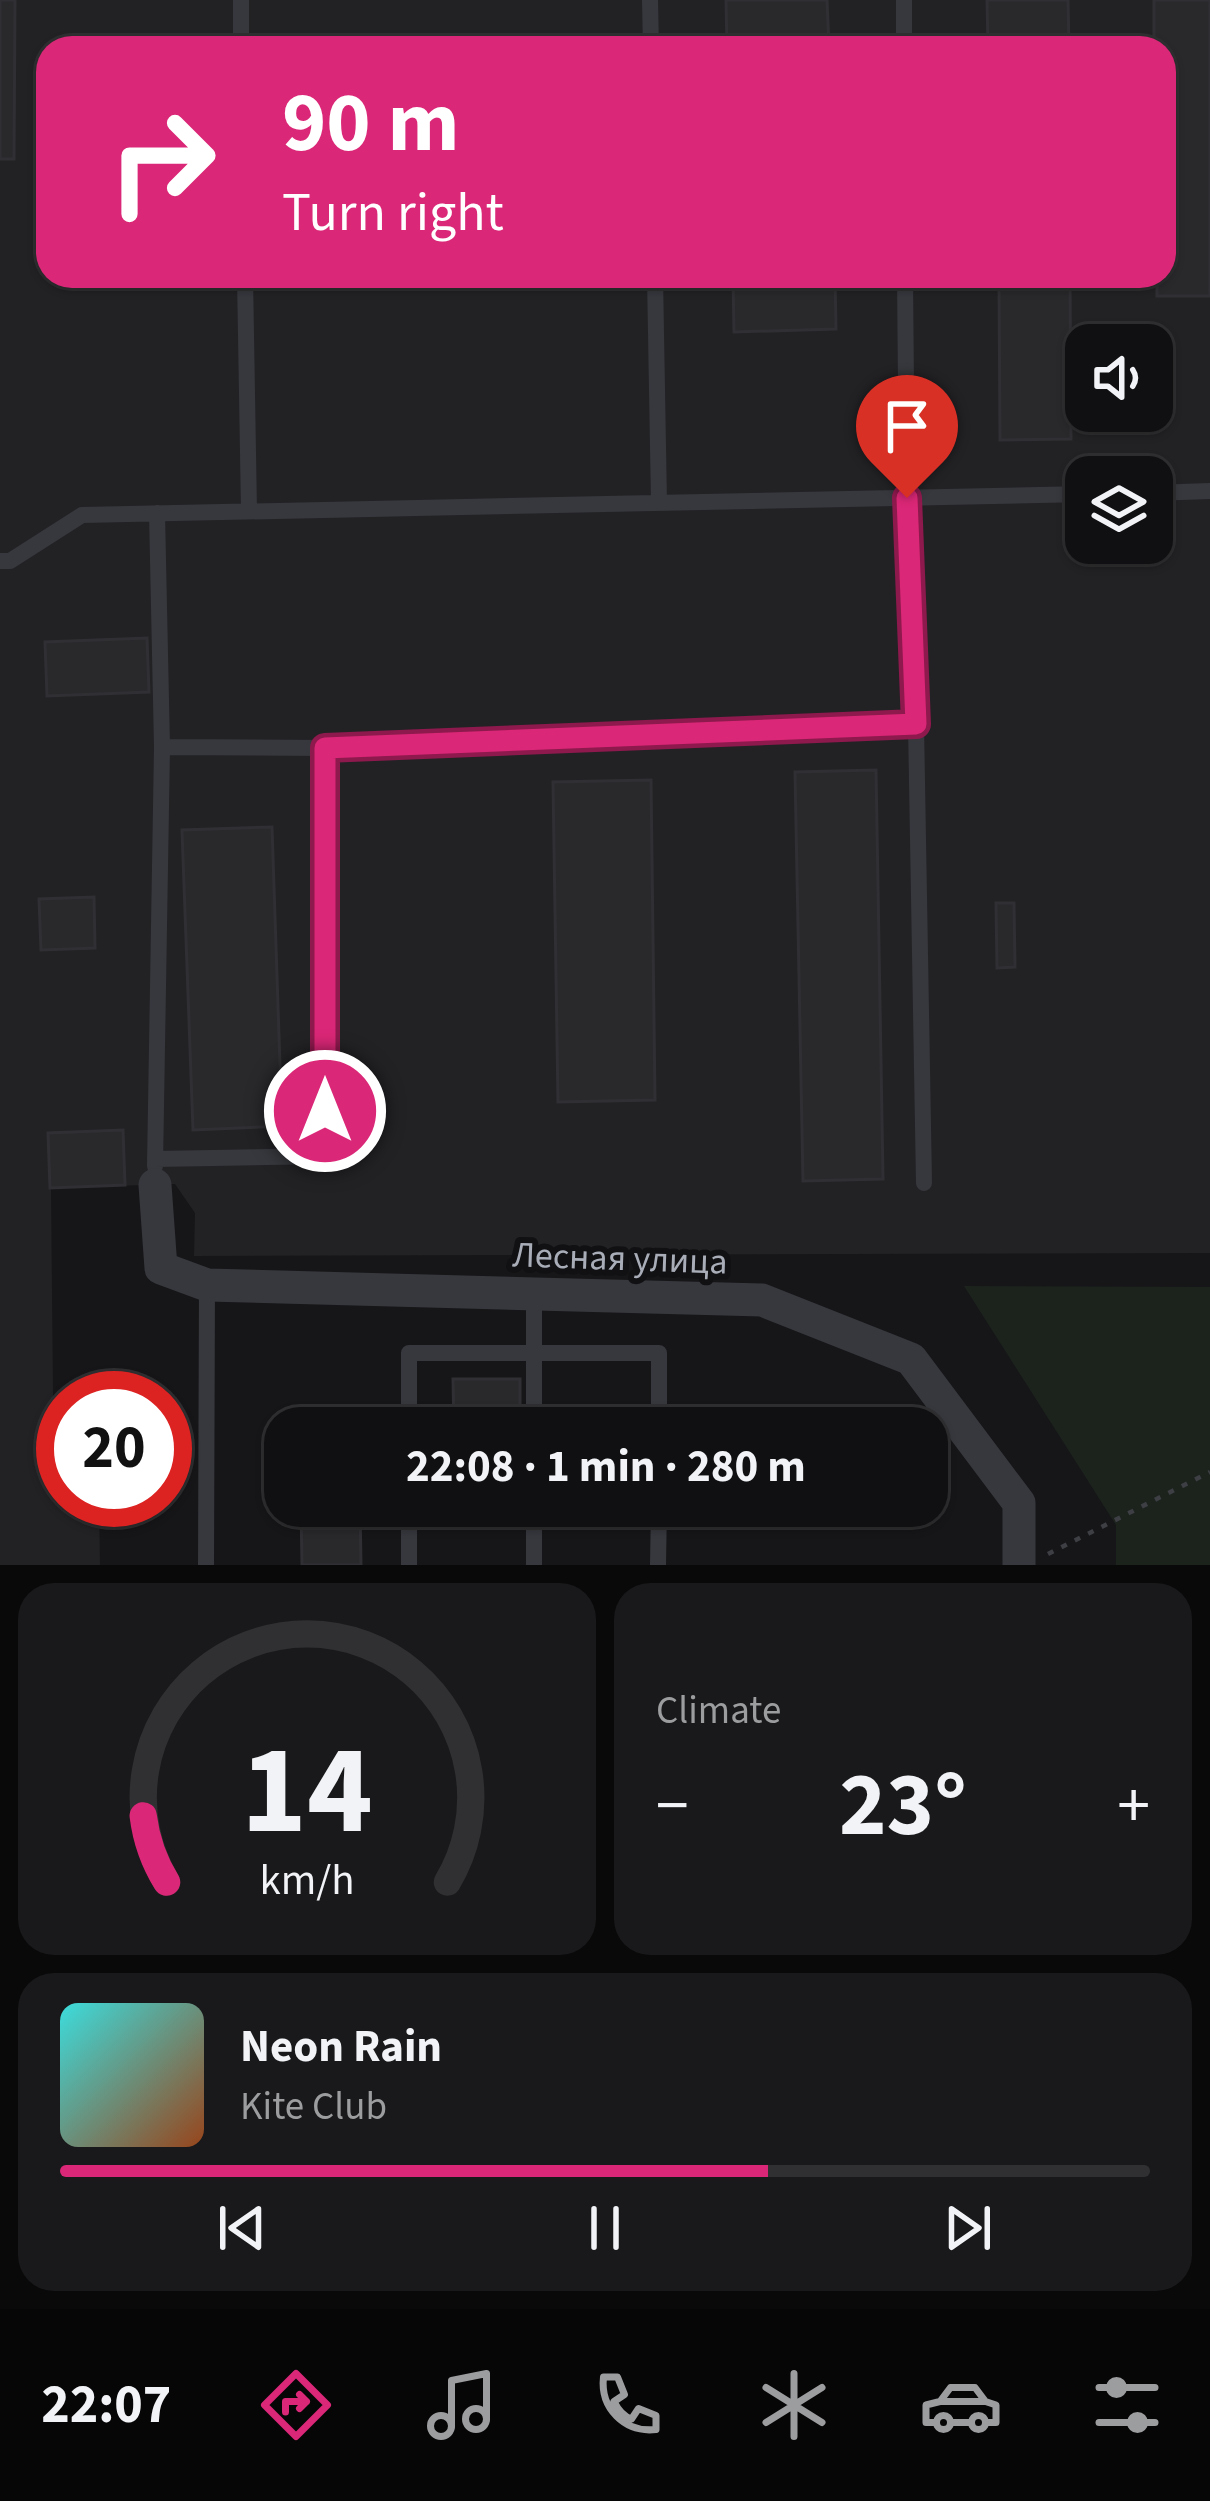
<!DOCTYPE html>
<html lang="en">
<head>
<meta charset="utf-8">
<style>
	body { margin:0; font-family:"Source Sans 3",sans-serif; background:#19191b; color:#f1f3f6; height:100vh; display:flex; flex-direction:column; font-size:45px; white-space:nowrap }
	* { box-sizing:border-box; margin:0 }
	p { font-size:39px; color:#9c9d9f }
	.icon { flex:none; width:66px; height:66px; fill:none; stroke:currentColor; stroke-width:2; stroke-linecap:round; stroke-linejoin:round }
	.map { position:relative; height:1565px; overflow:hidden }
	.details { display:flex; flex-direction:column; gap:18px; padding:18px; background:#09090a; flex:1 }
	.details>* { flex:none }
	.top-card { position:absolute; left:36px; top:36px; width:1140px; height:252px; border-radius:36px; box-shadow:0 3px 9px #0004,0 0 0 3px #303032; background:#db2777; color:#fff; overflow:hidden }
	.controls { position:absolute; left:1065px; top:324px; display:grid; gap:24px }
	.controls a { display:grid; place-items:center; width:108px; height:108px; border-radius:24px; background:#101012; box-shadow:0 3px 9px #0004,0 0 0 3px #303032; font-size:60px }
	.speed { position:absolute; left:36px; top:1371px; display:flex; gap:24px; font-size:60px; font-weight:700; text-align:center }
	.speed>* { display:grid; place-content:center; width:156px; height:156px; border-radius:50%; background:#101012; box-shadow:0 3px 9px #0004,0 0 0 3px #303032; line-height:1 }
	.speed .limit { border:18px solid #d22; background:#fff; color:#111 }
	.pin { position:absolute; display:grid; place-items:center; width:102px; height:102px; color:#fff; margin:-123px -51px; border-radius:50% 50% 50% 0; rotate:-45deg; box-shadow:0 0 12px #0007 }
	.pin .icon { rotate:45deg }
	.me { position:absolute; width:132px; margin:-66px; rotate:0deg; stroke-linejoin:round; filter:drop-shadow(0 0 9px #0008) }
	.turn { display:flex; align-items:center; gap:42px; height:252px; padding:0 48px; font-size:54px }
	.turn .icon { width:156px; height:156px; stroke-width:2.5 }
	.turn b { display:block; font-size:84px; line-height:102px }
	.big { font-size:90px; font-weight:700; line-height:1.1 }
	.details .widget { flex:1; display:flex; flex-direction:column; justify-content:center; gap:18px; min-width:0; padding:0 42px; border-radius:36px; background:#19191b }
	.details .dial { align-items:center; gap:0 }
	.dial svg { height:312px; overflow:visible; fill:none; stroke:#303032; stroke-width:7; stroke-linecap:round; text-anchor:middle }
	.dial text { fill:#f1f3f6; stroke:none }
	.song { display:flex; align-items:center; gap:36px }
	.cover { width:144px; height:144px; border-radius:18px; background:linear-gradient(135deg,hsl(180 70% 55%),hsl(20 70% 35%)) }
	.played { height:12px; border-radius:6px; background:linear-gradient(90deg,#db2777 65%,#303032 65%) }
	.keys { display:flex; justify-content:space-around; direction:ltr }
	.heat { display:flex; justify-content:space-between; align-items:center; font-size:66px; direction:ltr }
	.details .tiles { flex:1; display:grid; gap:18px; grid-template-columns:1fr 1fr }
	.widget:last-child { grid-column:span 2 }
	.trip { position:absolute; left:264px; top:1407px; width:684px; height:120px; border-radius:36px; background:#101012; box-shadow:0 3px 9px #0004,0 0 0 3px #303032; font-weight:700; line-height:120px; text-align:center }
	.menu { display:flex; height:192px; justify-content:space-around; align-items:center; background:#060607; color:#9c9d9f }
	.menu .icon { width:84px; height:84px }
	.menu .current { color:#db2777 }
	.menu b { font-size:54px; color:#f1f3f6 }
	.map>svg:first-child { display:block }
	.built { fill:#222225; fill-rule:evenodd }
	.green { fill:#1c231d }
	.building { fill:#29292c; stroke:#303034; stroke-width:3 }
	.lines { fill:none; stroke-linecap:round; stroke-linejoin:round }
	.path { stroke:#3d3f44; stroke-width:4.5; stroke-dasharray:6 9; stroke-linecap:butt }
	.service { stroke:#37383d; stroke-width:16 }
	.minor { stroke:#37383d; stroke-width:33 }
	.route-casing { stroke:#8e194d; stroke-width:30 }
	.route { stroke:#db2777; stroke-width:21 }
	.labels { text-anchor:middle; stroke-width:12; stroke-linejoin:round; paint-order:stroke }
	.street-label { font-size:36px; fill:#a8adb8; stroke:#111113 }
</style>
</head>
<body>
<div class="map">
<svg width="1210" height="1565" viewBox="0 0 1210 1565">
	<rect width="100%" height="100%" fill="#161618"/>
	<path class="built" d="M0,0H1210V1253L194,1256L195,1213L175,1184L51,1188L54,1495H63V1500H99L100,1565H0ZM48,48H1164V276H48ZM1086,345H1152V411H1086ZM1086,477H1152V543H1086Z"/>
	<path class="green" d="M964,1286L1210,1287V1565H1116V1525Z"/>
	<path class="building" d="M0,0H15L14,159H0Z
		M726,0H827L829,48H727Z
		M987,0H1068L1069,48H988Z
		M1154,0H1210V296H1157V276H1164V48H1154Z
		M733,276H835L836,329L734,332Z
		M999,276H1070L1071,439L1000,440Z
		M147,638L149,692L47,696L45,642Z
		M876,770L883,1179L803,1181L795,772Z
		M651,780L655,1100L558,1102L553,782Z
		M272,827L282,1126L193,1130L182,830Z
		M94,897L95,948L41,950L39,899Z
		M996,903H1014L1015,967L997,968Z
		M123,1130L125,1185L50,1188L48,1133Z
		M453,1379H520V1428H454Z
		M359,1420V1428H300V1421Z
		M301,1506H360L361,1565H302Z"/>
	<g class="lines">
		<path class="path" d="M1048,1554L1210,1472"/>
		<path class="service" d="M241,0V48
			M650,0L651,48
			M904,0V48
			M245,276L249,511
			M655,276L659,503
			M905,276L907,498L916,724
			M1152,493L1210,491
			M0,561H10L82,515L1086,494
			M325,748L916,724L924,1183
			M155,1159L325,1156V748L162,747
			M155,1166L162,747L157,513
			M409,1428V1353H659V1428
			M534,1428V1294
			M534,1506V1565
			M206,1565L207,1285
			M409,1565V1506
			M658,1565L659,1506"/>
		<path class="minor" d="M155,1185L161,1268L207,1285L762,1300L911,1359L1019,1503V1565"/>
	</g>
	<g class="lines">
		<defs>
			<path id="route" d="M325,1111V748L916,724L907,498"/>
		</defs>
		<use href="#route" class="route-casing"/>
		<use href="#route" class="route"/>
	</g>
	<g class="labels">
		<g class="street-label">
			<text transform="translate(620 1257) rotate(2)" y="13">Лесная улица</text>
		</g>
	</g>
</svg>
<div class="controls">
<a><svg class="icon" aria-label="sound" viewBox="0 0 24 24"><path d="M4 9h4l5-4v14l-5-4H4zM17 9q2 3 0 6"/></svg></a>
<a><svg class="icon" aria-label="layers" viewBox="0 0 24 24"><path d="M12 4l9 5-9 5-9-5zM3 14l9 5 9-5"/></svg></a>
</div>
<div class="speed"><div class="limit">20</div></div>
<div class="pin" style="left:907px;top:498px;background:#d93025"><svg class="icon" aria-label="arrive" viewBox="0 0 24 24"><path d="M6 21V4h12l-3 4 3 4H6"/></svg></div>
<svg class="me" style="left:325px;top:1111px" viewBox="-20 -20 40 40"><circle r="17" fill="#db2777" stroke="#fff" stroke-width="3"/><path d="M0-11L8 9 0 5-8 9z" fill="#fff"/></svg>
<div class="trip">22:08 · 1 min · 280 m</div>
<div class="top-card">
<div class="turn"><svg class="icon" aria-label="right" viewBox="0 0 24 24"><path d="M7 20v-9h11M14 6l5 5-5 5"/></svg><div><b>90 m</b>Turn right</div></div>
</div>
</div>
<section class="details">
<div class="tiles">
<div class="widget dial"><svg viewBox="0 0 100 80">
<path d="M14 69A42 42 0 1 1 86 69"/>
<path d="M14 69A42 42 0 0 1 8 52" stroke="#db2777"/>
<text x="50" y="56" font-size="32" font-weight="700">14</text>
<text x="50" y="72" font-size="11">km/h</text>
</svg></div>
<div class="widget"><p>Climate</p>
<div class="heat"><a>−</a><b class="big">23°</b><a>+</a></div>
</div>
<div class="widget">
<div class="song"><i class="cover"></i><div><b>Neon Rain</b><p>Kite Club</p></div></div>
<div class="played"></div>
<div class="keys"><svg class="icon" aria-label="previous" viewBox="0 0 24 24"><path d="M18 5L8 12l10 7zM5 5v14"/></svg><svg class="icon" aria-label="pause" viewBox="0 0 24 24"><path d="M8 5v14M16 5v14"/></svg><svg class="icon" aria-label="next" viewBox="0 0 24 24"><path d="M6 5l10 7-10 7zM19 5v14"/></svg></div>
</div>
</div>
</section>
<nav class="menu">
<b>22:07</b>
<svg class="icon current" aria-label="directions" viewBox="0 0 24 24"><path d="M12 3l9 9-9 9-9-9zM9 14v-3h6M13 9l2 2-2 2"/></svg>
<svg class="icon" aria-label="music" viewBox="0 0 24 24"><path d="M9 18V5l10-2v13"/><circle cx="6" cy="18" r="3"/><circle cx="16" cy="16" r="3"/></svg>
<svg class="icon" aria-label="phone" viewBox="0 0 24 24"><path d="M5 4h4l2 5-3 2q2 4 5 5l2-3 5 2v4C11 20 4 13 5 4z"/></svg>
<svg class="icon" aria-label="climate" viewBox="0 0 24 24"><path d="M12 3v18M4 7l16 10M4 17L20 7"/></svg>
<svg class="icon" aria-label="car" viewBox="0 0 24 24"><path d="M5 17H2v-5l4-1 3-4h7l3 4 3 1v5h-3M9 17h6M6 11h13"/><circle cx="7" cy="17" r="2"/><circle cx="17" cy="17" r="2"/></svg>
<svg class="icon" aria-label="filters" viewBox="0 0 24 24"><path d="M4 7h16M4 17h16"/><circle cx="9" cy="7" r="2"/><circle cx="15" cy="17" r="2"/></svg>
</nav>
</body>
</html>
